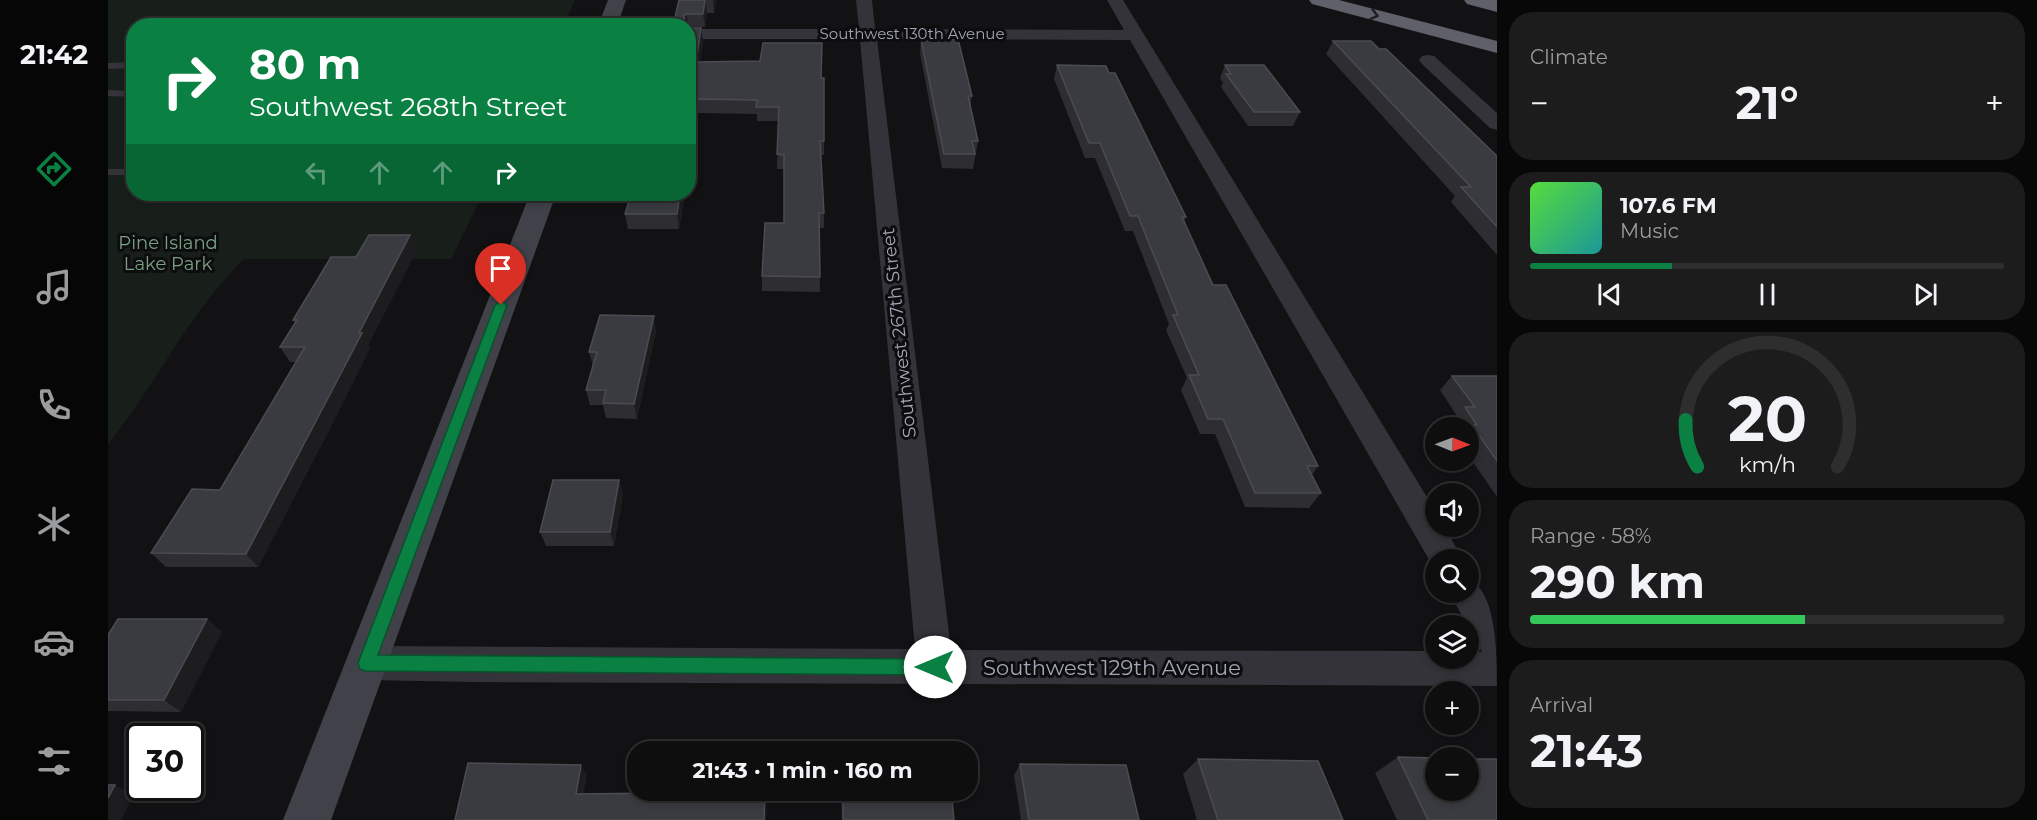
<!DOCTYPE html>
<html lang="en">
<head>
<meta charset="utf-8">
<style>
	body { margin:0; font-family:Montserrat,sans-serif; background:#1c1c1d; color:#f1f3f6; height:100vh; display:flex; flex-direction:column; font-size:22px; white-space:nowrap }
	* { box-sizing:border-box; margin:0 }
	p { font-size:20px; color:#9b9c9e }
	.icon { flex:none; width:33px; height:33px; fill:none; stroke:currentColor; stroke-width:2; stroke-linecap:round; stroke-linejoin:round }
	.map { position:relative; flex:1; overflow:hidden }
	.side { display:flex; flex-direction:column; gap:12px; padding:12px; background:#080808; width:540px }
	.side>* { flex:none }
	.guide { position:absolute; left:18px; top:18px; width:570px; height:183px; border-radius:24px; box-shadow:0 3px 9px #0003,0 0 0 2px #2e2e2f; background:#0b8043; color:#fff; overflow:hidden }
	.needle { width:39px; rotate:91deg }
	.fabs { position:absolute; left:1317px; top:417px; display:grid; gap:12px }
	.fabs a { display:grid; place-items:center; width:54px; height:54px; border-radius:50%; background:#0e0e0f; box-shadow:0 3px 9px #0003,0 0 0 2px #2e2e2f; font-size:30px }
	.speed { position:absolute; left:18px; top:723px; display:flex; gap:12px; font-size:30px; font-weight:700; text-align:center }
	.speed>* { display:grid; place-content:center; width:78px; height:78px; border-radius:50%; background:#0e0e0f; box-shadow:0 3px 9px #0003,0 0 0 2px #2e2e2f; line-height:1 }
	.speed .limit { border:3px solid #111; border-radius:9px; background:#fff; color:#111 }
	.pin { position:absolute; display:grid; place-items:center; width:51px; height:51px; color:#fff; margin:-62px -26px; border-radius:50% 50% 50% 0; rotate:-45deg; box-shadow:0 0 6px #0007 }
	.pin .icon { rotate:45deg }
	.me { position:absolute; width:66px; margin:-33px; rotate:270deg; stroke-linejoin:round; filter:drop-shadow(0 0 4px #0008) }
	.turn { display:flex; align-items:center; gap:21px; height:126px; padding:0 24px; font-size:27px }
	.turn .icon { width:78px; height:78px; stroke-width:2.5 }
	.turn b { display:block; font-size:42px; line-height:51px }
	.lanes { display:flex; align-items:center; height:57px; padding:0 24px; background:#0003; justify-content:center; gap:30px; direction:ltr }
	.lanes .off { opacity:.35 }
	.big { font-size:45px; font-weight:700; line-height:1.1 }
	.side .widget { flex:1; display:flex; flex-direction:column; justify-content:center; gap:9px; min-width:0; padding:0 21px; border-radius:24px; background:#1c1c1d }
	.side .dial { align-items:center; gap:0 }
	.dial svg { height:156px; overflow:visible; fill:none; stroke:#2e2e2f; stroke-width:7; stroke-linecap:round; text-anchor:middle }
	.dial text { fill:#f1f3f6; stroke:none }
	.song { display:flex; align-items:center; gap:18px }
	.cover { width:72px; height:72px; border-radius:9px; background:linear-gradient(135deg,hsl(110 70% 55%),hsl(180 70% 35%)) }
	.played { height:6px; border-radius:3px; background:linear-gradient(90deg,#0b8043 30%,#2e2e2f 30%) }
	.keys { display:flex; justify-content:space-around; direction:ltr }
	.heat { display:flex; justify-content:space-between; align-items:center; font-size:33px; direction:ltr }
	.charge { height:9px; border-radius:4px; background:linear-gradient(90deg,#34c759 58%,#2e2e2f 0) }
	.trip { position:absolute; left:519px; top:741px; width:351px; height:60px; border-radius:24px; background:#0e0e0f; box-shadow:0 3px 9px #0003,0 0 0 2px #2e2e2f; font-weight:700; line-height:60px; text-align:center }
	main { display:flex; flex:1; min-height:0 }
	.menu { display:flex; flex-direction:column; width:108px; justify-content:space-around; align-items:center; background:#060606; color:#9b9c9e }
	.menu .icon { width:42px; height:42px }
	.menu .on { color:#0b8043 }
	.menu b { font-size:27px; color:#f1f3f6 }
	.map>svg:first-child { display:block }
	.green { fill:#181f1a }
	.lines { fill:none; stroke-linecap:round; stroke-linejoin:round }
	.lane { fill:#333339; fill-rule:evenodd }
	.street { fill:#333339; fill-rule:evenodd }
	.secondary { fill:#414249; fill-rule:evenodd }
	.highway { fill:#5f606a; fill-rule:evenodd }
	.wall { fill:#2e2e32 }
	.shaded-wall { fill:#1d1d20 }
	.building { fill:#3a3b40; stroke:#4b4c52; stroke-width:1.5 }
	.oneway { stroke:#1d1e21 }
	.route { fill:#0b8043; stroke:#07532c; stroke-width:1.5 }
	.labels { text-anchor:middle; stroke-width:6; stroke-linejoin:round; paint-order:stroke }
	.far-street-label { font-size:15px; fill:#a3a6b5; stroke:#0d0d0f }
	.park-label { font-size:18px; fill:#79a181; stroke:#0d0d0f }
	.street-label { font-size:18px; fill:#a3a6b5; stroke:#0d0d0f }
	.near-street-label { font-size:21px; fill:#a3a6b5; stroke:#0d0d0f }
</style>
</head>
<body>
<main>
<nav class="menu">
<b>21:42</b>
<svg class="icon on" aria-label="directions" viewBox="0 0 24 24"><path d="M12 3l9 9-9 9-9-9zM9 14v-3h6M13 9l2 2-2 2"/></svg>
<svg class="icon" aria-label="music" viewBox="0 0 24 24"><path d="M9 18V5l10-2v13"/><circle cx="6" cy="18" r="3"/><circle cx="16" cy="16" r="3"/></svg>
<svg class="icon" aria-label="phone" viewBox="0 0 24 24"><path d="M5 4h4l2 5-3 2q2 4 5 5l2-3 5 2v4C11 20 4 13 5 4z"/></svg>
<svg class="icon" aria-label="climate" viewBox="0 0 24 24"><path d="M12 3v18M4 7l16 10M4 17L20 7"/></svg>
<svg class="icon" aria-label="car" viewBox="0 0 24 24"><path d="M5 17H2v-5l4-1 3-4h7l3 4 3 1v5h-3M9 17h6M6 11h13"/><circle cx="7" cy="17" r="2"/><circle cx="17" cy="17" r="2"/></svg>
<svg class="icon" aria-label="filters" viewBox="0 0 24 24"><path d="M4 7h16M4 17h16"/><circle cx="9" cy="7" r="2"/><circle cx="15" cy="17" r="2"/></svg>
</nav>
<div class="map">
<svg width="1389" height="820" viewBox="0 0 1389 820">
	<rect width="100%" height="100%" fill="#121214"/>
	<path class="green" d="M0,0H467L456,25L26,26V194H375L343,259H136C80,313 49,384 0,444Z"/>
	<g class="lines">
		<path class="lane" d="M26,62V68L0,69V63Z
			M0,90L26,91V97L0,96Z
			M0,169H26V175H0Z"/>
		<path class="street" d="M748,0H764L767,29L1016,30L999,0H1015L1328,512V526H1336L1355,560H1328L1327,570L1022,40L769,39L843,650L1328,651V658H1360V652H1374L1341,592H1360V578C1389,592 1389,654 1389,686L366,682L258,680L245,675L240,663L245,651L258,646L807,649L752,39H580V29H751Z
			M1320,55L1326,56L1389,113V130L1382,128L1314,64L1311,60L1314,56Z"/>
		<path class="secondary" d="M500,0H518L509,26H490Z
			M422,194H448L223,820H175Z"/>
		<path class="highway" d="M1201,0H1231L1389,41V53L1204,4Z
			M1356,0H1389V12L1359,4Z"/>
	</g>
	<path class="wall" d="M571,0H608L606,13H599L597,27L565,26Z
		M580,28L595,41L592,62L713,78L716,141V155H712L716,213V228H711L712,292L654,291V276L676,223V169H669L670,121H649V114L590,113L580,170Z
		M813,39L864,96L862,107L870,141L865,169L834,168L812,53Z
		M1225,41L1271,49L1389,156V255L1343,202L1347,196L1218,54Z
		M949,65L1078,217L1076,221L1105,285L1210,466L1204,475L1213,493L1201,508L1137,507L1107,434H1092L1073,390L1079,378L1058,330L1061,324L1025,231H1017L987,158H977L946,79Z
		M1117,65L1192,112L1185,126H1140L1113,87L1115,83L1112,78Z
		M577,194L571,229H520L517,214Z
		M302,235L309,250L260,345L262,348L218,436L150,567H58L43,553L112,490L188,362H182L172,347L187,323L185,320L248,257Z
		M548,331L529,419L498,418L495,405H482L478,390L485,366L481,352Z
		M1344,376H1389V497L1360,455V428H1347L1344,422L1349,416L1332,390Z
		M511,480L515,495L506,546H438L432,532Z
		M99,619L114,632L73,712L0,711V635Z
		M1290,757L1389,820H1289L1267,773Z
		M1090,759L1235,820H1089L1075,774Z
		M912,764L1031,820H913L906,775Z
		M733,790H843L846,820H734Z"/>
	<path class="shaded-wall" d="M597,0L599,13L597,27L595,14Z
		M605,0H608L606,13Z
		M579,14L580,26H577L576,16Z
		M593,28L595,41L590,75L588,62Z
		M589,99L590,113L580,170V145Z
		M572,194H577L571,229L569,214Z
		M302,235L309,250L260,345L262,348L218,436L150,567L138,554L251,333Z
		M546,316L548,331L529,419L526,404Z
		M511,480L515,495L506,546L502,532Z
		M99,619L114,632L73,712L56,700Z
		M473,765L479,775L474,804L468,794Z
		M7,785L26,795L13,820H0V798Z
		M657,790H659L658,820H656Z"/>
	<path class="building" d="M571,0H597L595,14H579L576,16L577,26H565Z
		M580,28H593L588,62L652,61L655,43H714L713,78H716V141H712L716,213H711L712,277L654,276L657,223H676V155L669,154L671,107H648L649,100L589,99L580,145Z
		M813,39H850L864,96H860L870,141H864L867,154H836Z
		M1225,41H1263L1271,49H1278L1389,156V227L1353,187H1363Z
		M949,65L998,66L1001,73H1007L1078,217H1074L1105,285H1118L1210,466H1199L1213,493H1147L1115,419H1100L1081,375H1091L1065,315H1070L1030,216H1022L992,143H981Z
		M1117,65H1156L1192,112H1146L1118,74H1123Z
		M523,194H572L569,214H517Z
		M261,235H302L251,333H254L208,421L138,554L43,553L84,489L112,490L197,347H172L189,320H185L223,257H248Z
		M492,315L546,316L526,404L495,403L498,390H478L489,352H481Z
		M1344,376H1389V461L1364,425H1369L1357,407H1367Z
		M445,480H511L502,532H432Z
		M10,619H99L56,700H0V635Z
		M1290,757L1328,758V790H1360V759H1389V820H1320Z
		M1090,759L1210,761L1235,820H1110Z
		M360,763L473,765L468,794L550,793V790H657L656,820H347Z
		M912,764L1018,765L1031,820H921Z
		M0,785H7L0,798Z
		M735,790H843L846,820H735Z"/>
	<defs><path id="oneway-chevron" d="M-2-3.5L2.5 0L-2 3.5" fill="none" stroke-width="1.6" stroke-linecap="round" stroke-linejoin="round" transform="scale(1.5)"/></defs>
	<use class="oneway" href="#oneway-chevron" transform="translate(1266 15) rotate(15)"/>
	<path class="route" d="M393,301L399,305L270,655L827,659L833,661L836,667L833,673L827,675L258,671L252,669L250,663L387,305Z"/>
	<g class="labels">
		<g class="far-street-label">
			<text x="804" y="39">Southwest 130th Avenue</text>
		</g>
		<g class="park-label">
			<text x="60" y="249">Pine Island<tspan x="60" dy="21">Lake Park</tspan></text>
		</g>
		<g class="street-label">
			<text transform="translate(791 333) rotate(-96)" y="6">Southwest 267th Street</text>
		</g>
		<g class="near-street-label">
			<text x="1004" y="675">Southwest 129th Avenue</text>
		</g>
	</g>
</svg>
<div class="fabs">
<a><svg class="needle" viewBox="-14 -14 28 28"><path d="M0-13l5 13h-10z" fill="#e53935"/><path d="M0 13l5-13h-10z" fill="#9b9c9e"/></svg></a>
<a><svg class="icon" aria-label="sound" viewBox="0 0 24 24"><path d="M4 9h4l5-4v14l-5-4H4zM17 9q2 3 0 6"/></svg></a>
<a><svg class="icon" aria-label="search" viewBox="0 0 24 24"><circle cx="10" cy="10" r="6"/><path d="M15 15l6 6"/></svg></a>
<a><svg class="icon" aria-label="layers" viewBox="0 0 24 24"><path d="M12 4l9 5-9 5-9-5zM3 14l9 5 9-5"/></svg></a>
<a>+</a>
<a>−</a>
</div>
<div class="speed"><div class="limit">30</div></div>
<div class="pin" style="left:393px;top:305px;background:#d93025"><svg class="icon" aria-label="arrive" viewBox="0 0 24 24"><path d="M6 21V4h12l-3 4 3 4H6"/></svg></div>
<svg class="me" style="left:827px;top:667px" viewBox="-20 -20 40 40"><circle r="19" fill="#fff"/><path d="M0-13L10 11 0 6-10 11z" fill="#0b8043"/></svg>
<div class="trip">21:43 · 1 min · 160 m</div>
<div class="guide">
<div class="turn"><svg class="icon" aria-label="right" viewBox="0 0 24 24"><path d="M7 20v-9h11M14 6l5 5-5 5"/></svg><div><b>80 m</b>Southwest 268th Street</div></div>
<div class="lanes"><svg class="icon off" aria-label="left" viewBox="0 0 24 24"><path d="M17 20v-9H6M10 6l-5 5 5 5"/></svg><svg class="icon off" aria-label="ahead" viewBox="0 0 24 24"><path d="M12 20V5M6 11l6-6 6 6"/></svg><svg class="icon off" aria-label="ahead" viewBox="0 0 24 24"><path d="M12 20V5M6 11l6-6 6 6"/></svg><svg class="icon" aria-label="right" viewBox="0 0 24 24"><path d="M7 20v-9h11M14 6l5 5-5 5"/></svg></div>
</div>
</div>
<section class="side">
<div class="widget"><p>Climate</p>
<div class="heat"><a>−</a><b class="big">21°</b><a>+</a></div>
</div>
<div class="widget">
<div class="song"><i class="cover"></i><div><b>107.6 FM</b><p>Music</p></div></div>
<div class="played"></div>
<div class="keys"><svg class="icon" aria-label="previous" viewBox="0 0 24 24"><path d="M18 5L8 12l10 7zM5 5v14"/></svg><svg class="icon" aria-label="pause" viewBox="0 0 24 24"><path d="M8 5v14M16 5v14"/></svg><svg class="icon" aria-label="next" viewBox="0 0 24 24"><path d="M6 5l10 7-10 7zM19 5v14"/></svg></div>
</div>
<div class="widget dial"><svg viewBox="0 0 100 80">
<path d="M14 69A42 42 0 1 1 86 69"/>
<path d="M14 69A42 42 0 0 1 8 45" stroke="#0b8043"/>
<text x="50" y="56" font-size="32" font-weight="700">20</text>
<text x="50" y="72" font-size="11">km/h</text>
</svg></div>
<div class="widget"><p>Range · 58%</p><b class="big">290 km</b><div class="charge"></div></div>
<div class="widget"><p>Arrival</p><b class="big">21:43</b></div>
</section>
</main>
</body>
</html>
